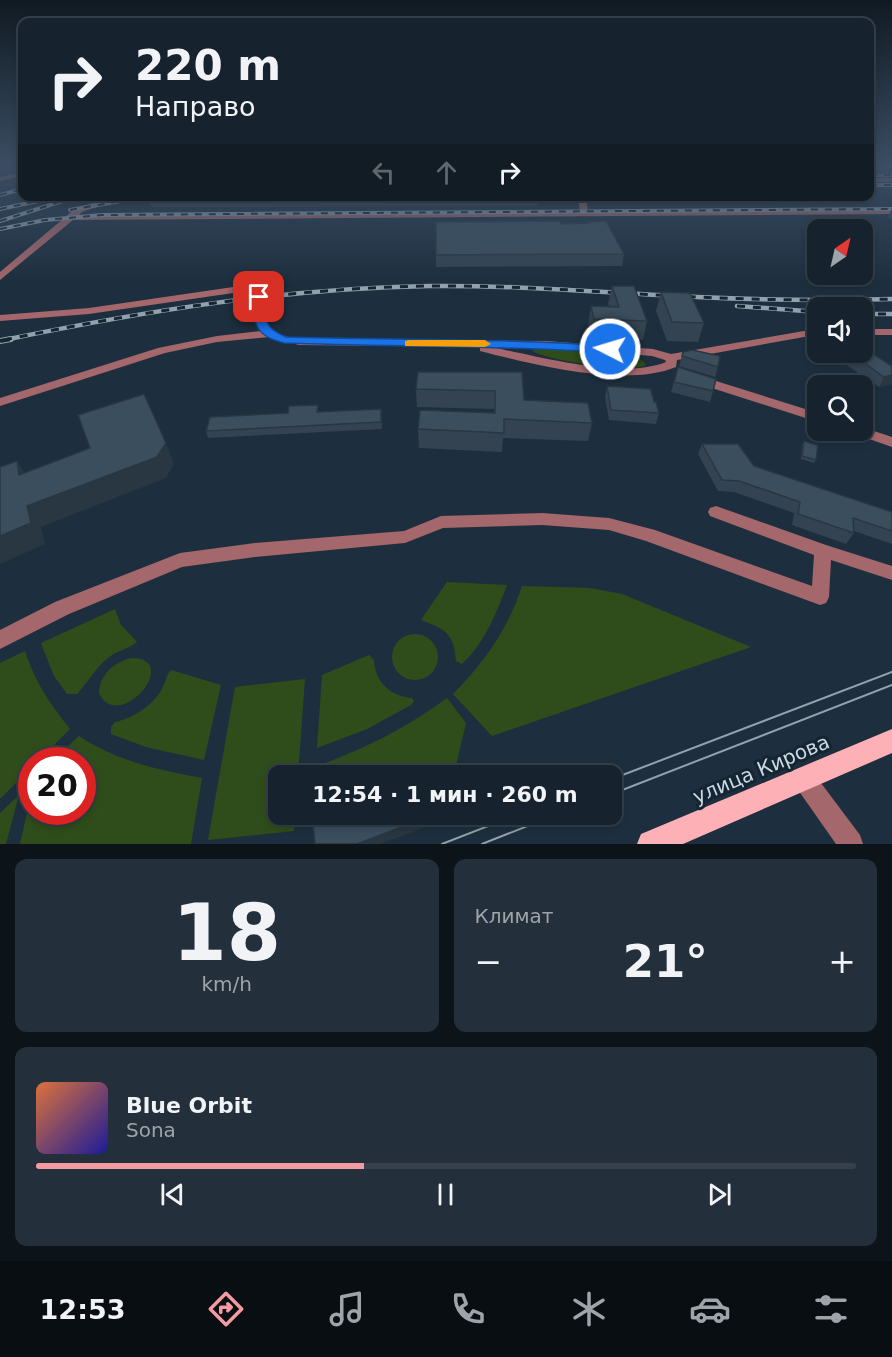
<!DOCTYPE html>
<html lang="ru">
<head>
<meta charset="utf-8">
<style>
	body { margin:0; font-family:"DejaVu Sans",sans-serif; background:#232f3a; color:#f1f3f6; height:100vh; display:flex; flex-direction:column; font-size:22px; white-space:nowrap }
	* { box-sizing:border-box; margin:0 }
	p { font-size:20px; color:#9ea4aa }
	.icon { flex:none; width:33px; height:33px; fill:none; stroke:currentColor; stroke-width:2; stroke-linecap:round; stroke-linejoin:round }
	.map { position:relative; height:844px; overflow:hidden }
	.panel { display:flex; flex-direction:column; gap:15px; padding:15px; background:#0c1319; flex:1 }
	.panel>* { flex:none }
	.guide { position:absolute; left:18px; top:18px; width:856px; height:183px; border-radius:12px; box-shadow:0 3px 9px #0003,0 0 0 2px #35404a; background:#16232e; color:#f1f3f6; overflow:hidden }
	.needle { width:39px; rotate:34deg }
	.tools { position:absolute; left:807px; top:219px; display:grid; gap:12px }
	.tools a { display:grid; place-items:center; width:66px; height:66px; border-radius:12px; background:#16232e; box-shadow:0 3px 9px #0003,0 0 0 2px #35404a; font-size:30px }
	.speed { position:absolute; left:18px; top:747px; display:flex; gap:12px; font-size:30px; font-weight:700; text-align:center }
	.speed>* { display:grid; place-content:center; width:78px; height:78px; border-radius:50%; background:#16232e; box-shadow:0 3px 9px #0003,0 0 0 2px #35404a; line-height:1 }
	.speed .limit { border:9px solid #d22; background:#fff; color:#111 }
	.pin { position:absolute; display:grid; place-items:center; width:51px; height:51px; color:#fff; margin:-26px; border-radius:12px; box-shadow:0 3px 9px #0006 }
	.me { position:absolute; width:66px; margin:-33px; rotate:275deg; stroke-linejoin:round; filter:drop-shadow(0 0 4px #0008) }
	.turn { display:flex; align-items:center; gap:21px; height:126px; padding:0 18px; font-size:27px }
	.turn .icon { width:78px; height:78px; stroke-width:2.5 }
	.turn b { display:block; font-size:42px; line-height:51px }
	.lanes { display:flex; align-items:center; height:57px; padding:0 18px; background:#0003; justify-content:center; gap:30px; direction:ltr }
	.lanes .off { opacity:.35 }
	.big { font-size:45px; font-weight:800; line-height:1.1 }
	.panel .card { flex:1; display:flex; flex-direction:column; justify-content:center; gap:9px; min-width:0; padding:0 21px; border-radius:12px; background:#232f3a }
	.panel .dial { align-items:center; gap:0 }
	.dial b { font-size:78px; line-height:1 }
	.song { display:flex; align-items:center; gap:18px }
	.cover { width:72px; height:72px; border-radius:9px; background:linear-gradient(135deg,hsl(20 70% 55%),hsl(240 70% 35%)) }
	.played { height:6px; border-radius:3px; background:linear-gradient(90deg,#f49aa3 40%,#35404a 40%) }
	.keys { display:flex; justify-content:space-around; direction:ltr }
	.heat { display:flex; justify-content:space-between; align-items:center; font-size:33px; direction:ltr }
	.panel .tiles { flex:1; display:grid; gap:15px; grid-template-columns:1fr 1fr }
	.card:last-child { grid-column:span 2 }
	.trip { position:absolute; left:268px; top:765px; width:354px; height:60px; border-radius:12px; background:#16232e; box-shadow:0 3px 9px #0003,0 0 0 2px #35404a; font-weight:800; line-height:60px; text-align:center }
	.tab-bar { display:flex; height:96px; justify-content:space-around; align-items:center; background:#090e12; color:#9ea4aa }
	.tab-bar .icon { width:42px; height:42px }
	.tab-bar .active { color:#f49aa3 }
	.tab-bar b { font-size:27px; color:#f1f3f6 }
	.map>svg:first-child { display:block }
	.green { fill:#2f4d1b }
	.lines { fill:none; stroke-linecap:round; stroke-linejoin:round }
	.minor { fill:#a4676b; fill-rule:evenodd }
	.major { fill:#fdb1b6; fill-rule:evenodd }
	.tram { stroke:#93a1ac; stroke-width:2 }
	.rail-far2-casing { stroke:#93a1ac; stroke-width:4 }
	.rail-far1-casing { stroke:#93a1ac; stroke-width:4.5 }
	.rail-casing { stroke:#93a1ac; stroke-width:6 }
	.rail-far2 { stroke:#142533; stroke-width:2; stroke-dasharray:7; stroke-linecap:butt }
	.rail-far1 { stroke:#142533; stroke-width:3; stroke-dasharray:8; stroke-linecap:butt }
	.rail { stroke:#142533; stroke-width:4; stroke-dasharray:10; stroke-linecap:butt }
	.wall { fill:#334351 }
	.shaded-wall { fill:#293742 }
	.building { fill:#3b4e5e; stroke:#293742; stroke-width:1.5 }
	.route { fill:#1a73e8; stroke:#114b97; stroke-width:1.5 }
	.slow { fill:#f59e0b }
	.labels { text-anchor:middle; stroke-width:6; stroke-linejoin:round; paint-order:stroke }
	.near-street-label { font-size:20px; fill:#cdd8e1; stroke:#142533 }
</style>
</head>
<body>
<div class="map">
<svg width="892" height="844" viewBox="0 0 892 844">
	<rect width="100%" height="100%" fill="#1d2f3e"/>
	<path class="green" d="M539,348C557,348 641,349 646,365C632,374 547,360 532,351Z
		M447,582L507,585C497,612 484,644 462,664L456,661C454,633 445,629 421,620Z
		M522,586L590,588L622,594L751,647L492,736L453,694C485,662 508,629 522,586Z
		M115,609L121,625L137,642C129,649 120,650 112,655C97,665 89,681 77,694H67L54,676L41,643Z
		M392 657a23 23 0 1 1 46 0a23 23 0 1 1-46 0Z
		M25,651C36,684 49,702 70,729L39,760H32L31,768L0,799V663Z
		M369,655L374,660C375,682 390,696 412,698L414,701L411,705L367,729L317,748L322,675Z
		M131,658C184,658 118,735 99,693C100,674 113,663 131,658Z
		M171,670L221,685L204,760L146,747L111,734V727L115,722C133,719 155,704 163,687C166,681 166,675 171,670Z
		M305,679L298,775L279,776V814L295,815L294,831L208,840L235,687Z
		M447,698L466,723L454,774L316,775L317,766C367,748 404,729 447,698Z
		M79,736C117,761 158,770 202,778L191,844H20L31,795L32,812H82V760H53Z
		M19,795L6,844H0V813Z"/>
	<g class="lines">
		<path class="minor" d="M22,172V176L0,181V177Z
			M870,178H892V182H870Z
			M115,196H128L82,212L78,216L580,212L578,196H586L588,212L892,210V214L73,220L0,280V272L76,208Z
			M247,285L258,288C275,314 250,331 299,339L546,341L653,349L671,354L804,331H818V337H804L677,360L676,367C625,388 534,365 480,351V347L299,345L269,337L217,342L165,353L0,406V398L158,348L217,336L261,331C252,318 256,306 250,292L247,291L89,314L0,321V315L89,308ZM491,347H546L652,356L665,360L666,362C623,380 537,356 491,347Z
			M862,329H892V335H862Z
			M697,375L818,413V422L693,382L691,379Z
			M862,427L892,437V447L852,433L850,430H862Z
			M716,506L826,545L892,566V580L831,560L829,597L826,603L820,605L646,541L609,530L542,525L443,528L405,543L255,557L182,567L69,614L0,649V630L55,602L180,553L255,543L404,531L441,516L542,513L609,518L655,530L812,586L814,555L710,516L708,512L710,508Z
			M804,768L812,771L860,835L863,844H836L796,787L793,779L796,771Z"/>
		<path class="major" d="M892,729V753L683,844H637L641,834Z"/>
		<path class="tram" d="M612,779L892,672
			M612,794L892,685
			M442,844L519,814
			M482,844L558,814"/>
		<defs>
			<path id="rail-far2" d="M870,175H892
				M870,185H892
				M0,195L22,189
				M0,209L38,201
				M70,210L121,201L165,199
				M0,221L78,196
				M0,229L45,220L102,215L892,209"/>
			<path id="rail-far1" d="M737,306L818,312
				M862,314H892
				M4,340C145,311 286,288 430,286C519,285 608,293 697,297C762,300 827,301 892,299"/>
			<path id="rail" d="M0,341L11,339"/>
		</defs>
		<use href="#rail-far2" class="rail-far2-casing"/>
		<use href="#rail-far1" class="rail-far1-casing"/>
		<use href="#rail" class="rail-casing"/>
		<use href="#rail-far2" class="rail-far2"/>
		<use href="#rail-far1" class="rail-far1"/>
		<use href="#rail" class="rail"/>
	</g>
	<path class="wall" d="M870,165H892V174H870Z
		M619,196H710L709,201L622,202Z
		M537,197V206L151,207L148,198Z
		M892,208V220L888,217Z
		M436,222L561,224L588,223V222L624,254L622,266L436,267Z
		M612,286L647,321L643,340L591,338L588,325L591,306H609L608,304Z
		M661,292L704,323L698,342L667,341L656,311Z
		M683,352L718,367L715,377L679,366Z
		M862,352L892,366V384L879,387L829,353Z
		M678,367L713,391L710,402L671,392Z
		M522,372L524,400L592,423L588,441L503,438L502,452L419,448L418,429L494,413V409L417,407L416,389Z
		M607,386L654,402L659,413L656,424L609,420L605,397Z
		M381,409L382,429L208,438L206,431L320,412Z
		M804,441L816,460L814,463L801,459L802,445Z
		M702,444L754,466L892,512V544L854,531V533L846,544L792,525L794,513L734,492L718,491L698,454Z"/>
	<path class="shaded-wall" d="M892,375V384L879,387L884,377Z
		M166,443L174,464L166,478L41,527L45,544L0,564V536L27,506Z
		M17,461L30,482L19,475Z
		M428,817L429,826L380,844H357Z"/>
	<path class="building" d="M150,196H537V197L148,198Z
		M560,221L561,224L589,223L588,222L606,221L624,254L436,255V222Z
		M612,286H634L647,321L594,319L591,306L619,307Z
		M661,292L690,293L704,323L672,322Z
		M862,347L892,366V375L884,377L849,352H862Z
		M692,350L720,356L718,367L682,356L683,352Z
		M678,367L716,379L713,391L674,382Z
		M418,372H522L524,400L588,403L592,423L504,419V433L418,429L420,410L495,413V391L416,389Z
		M607,386L651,389L654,402H656L659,413L611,410Z
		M144,394L166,443L157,457L27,506L31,523L0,536V467L17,461L19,475L90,448L78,415Z
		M318,405L317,412L381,409V422L206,431L210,417L288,413L289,406Z
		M804,441L818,445L816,460L802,456Z
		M702,444H738L754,466L892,512V531L853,518L854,533L798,514L800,502L739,481L722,480Z
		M313,814H428V817L357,844H315L312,815Z"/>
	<linearGradient id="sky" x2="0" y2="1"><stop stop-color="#101a22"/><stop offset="0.58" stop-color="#3a4d63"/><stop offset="1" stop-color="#3a4d63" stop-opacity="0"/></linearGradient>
	<rect width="892" height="284" fill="url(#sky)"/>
	<path class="route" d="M259,294L265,297C265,320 263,327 286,337C394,340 502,338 610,346L616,349L610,353C502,345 393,347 284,343C255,336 253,324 254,297Z"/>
	<path class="slow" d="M409,340H485L491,344L485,347L405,346V341Z"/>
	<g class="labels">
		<g class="near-street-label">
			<text transform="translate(761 769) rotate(-23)" y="7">улица Кирова</text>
		</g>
	</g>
</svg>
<div class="tools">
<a><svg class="needle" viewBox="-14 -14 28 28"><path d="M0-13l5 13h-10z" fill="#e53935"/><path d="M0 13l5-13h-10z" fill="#9ea4aa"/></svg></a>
<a><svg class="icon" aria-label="sound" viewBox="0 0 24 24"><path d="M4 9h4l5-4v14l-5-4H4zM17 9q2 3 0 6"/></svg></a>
<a><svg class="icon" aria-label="search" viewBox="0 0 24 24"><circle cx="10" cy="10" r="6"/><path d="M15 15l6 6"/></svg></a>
</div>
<div class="speed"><div class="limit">20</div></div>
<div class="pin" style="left:259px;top:297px;background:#d93025"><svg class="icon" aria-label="arrive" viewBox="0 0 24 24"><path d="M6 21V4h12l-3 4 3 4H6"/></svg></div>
<svg class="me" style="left:610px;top:349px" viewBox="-20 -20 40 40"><circle r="17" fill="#1a73e8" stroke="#fff" stroke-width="3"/><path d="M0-11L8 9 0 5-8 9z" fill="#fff"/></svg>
<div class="trip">12:54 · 1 мин · 260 m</div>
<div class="guide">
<div class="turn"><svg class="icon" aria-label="right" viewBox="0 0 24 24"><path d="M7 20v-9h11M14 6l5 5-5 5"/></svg><div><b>220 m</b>Направо</div></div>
<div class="lanes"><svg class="icon off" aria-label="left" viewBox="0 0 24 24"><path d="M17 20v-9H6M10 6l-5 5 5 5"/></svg><svg class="icon off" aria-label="ahead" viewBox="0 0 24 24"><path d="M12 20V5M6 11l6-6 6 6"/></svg><svg class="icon" aria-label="right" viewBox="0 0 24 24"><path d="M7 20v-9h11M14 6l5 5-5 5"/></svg></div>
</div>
</div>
<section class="panel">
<div class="tiles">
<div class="card dial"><b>18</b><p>km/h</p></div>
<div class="card"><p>Климат</p>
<div class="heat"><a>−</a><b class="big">21°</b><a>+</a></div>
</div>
<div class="card">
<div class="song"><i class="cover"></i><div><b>Blue Orbit</b><p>Sona</p></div></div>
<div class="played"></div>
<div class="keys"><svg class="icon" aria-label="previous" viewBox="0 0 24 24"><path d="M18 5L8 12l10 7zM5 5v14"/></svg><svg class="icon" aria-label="pause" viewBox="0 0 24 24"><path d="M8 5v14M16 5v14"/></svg><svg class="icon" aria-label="next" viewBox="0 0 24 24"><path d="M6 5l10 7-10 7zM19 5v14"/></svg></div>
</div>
</div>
</section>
<nav class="tab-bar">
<b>12:53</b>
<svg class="icon active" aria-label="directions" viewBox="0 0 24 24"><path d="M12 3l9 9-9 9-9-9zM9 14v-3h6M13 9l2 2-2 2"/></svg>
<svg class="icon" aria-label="music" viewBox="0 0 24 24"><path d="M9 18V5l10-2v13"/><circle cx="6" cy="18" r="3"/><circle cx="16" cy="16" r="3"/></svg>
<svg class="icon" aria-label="phone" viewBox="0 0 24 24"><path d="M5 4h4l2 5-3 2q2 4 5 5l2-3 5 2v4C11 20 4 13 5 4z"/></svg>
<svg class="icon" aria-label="climate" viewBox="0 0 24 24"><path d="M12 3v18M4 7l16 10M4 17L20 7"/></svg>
<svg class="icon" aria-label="car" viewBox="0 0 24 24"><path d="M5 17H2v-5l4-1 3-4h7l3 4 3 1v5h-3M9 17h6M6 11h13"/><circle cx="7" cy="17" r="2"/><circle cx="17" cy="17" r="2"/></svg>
<svg class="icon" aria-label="filters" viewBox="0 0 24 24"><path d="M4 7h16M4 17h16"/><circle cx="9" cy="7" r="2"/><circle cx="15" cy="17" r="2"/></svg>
</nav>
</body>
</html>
